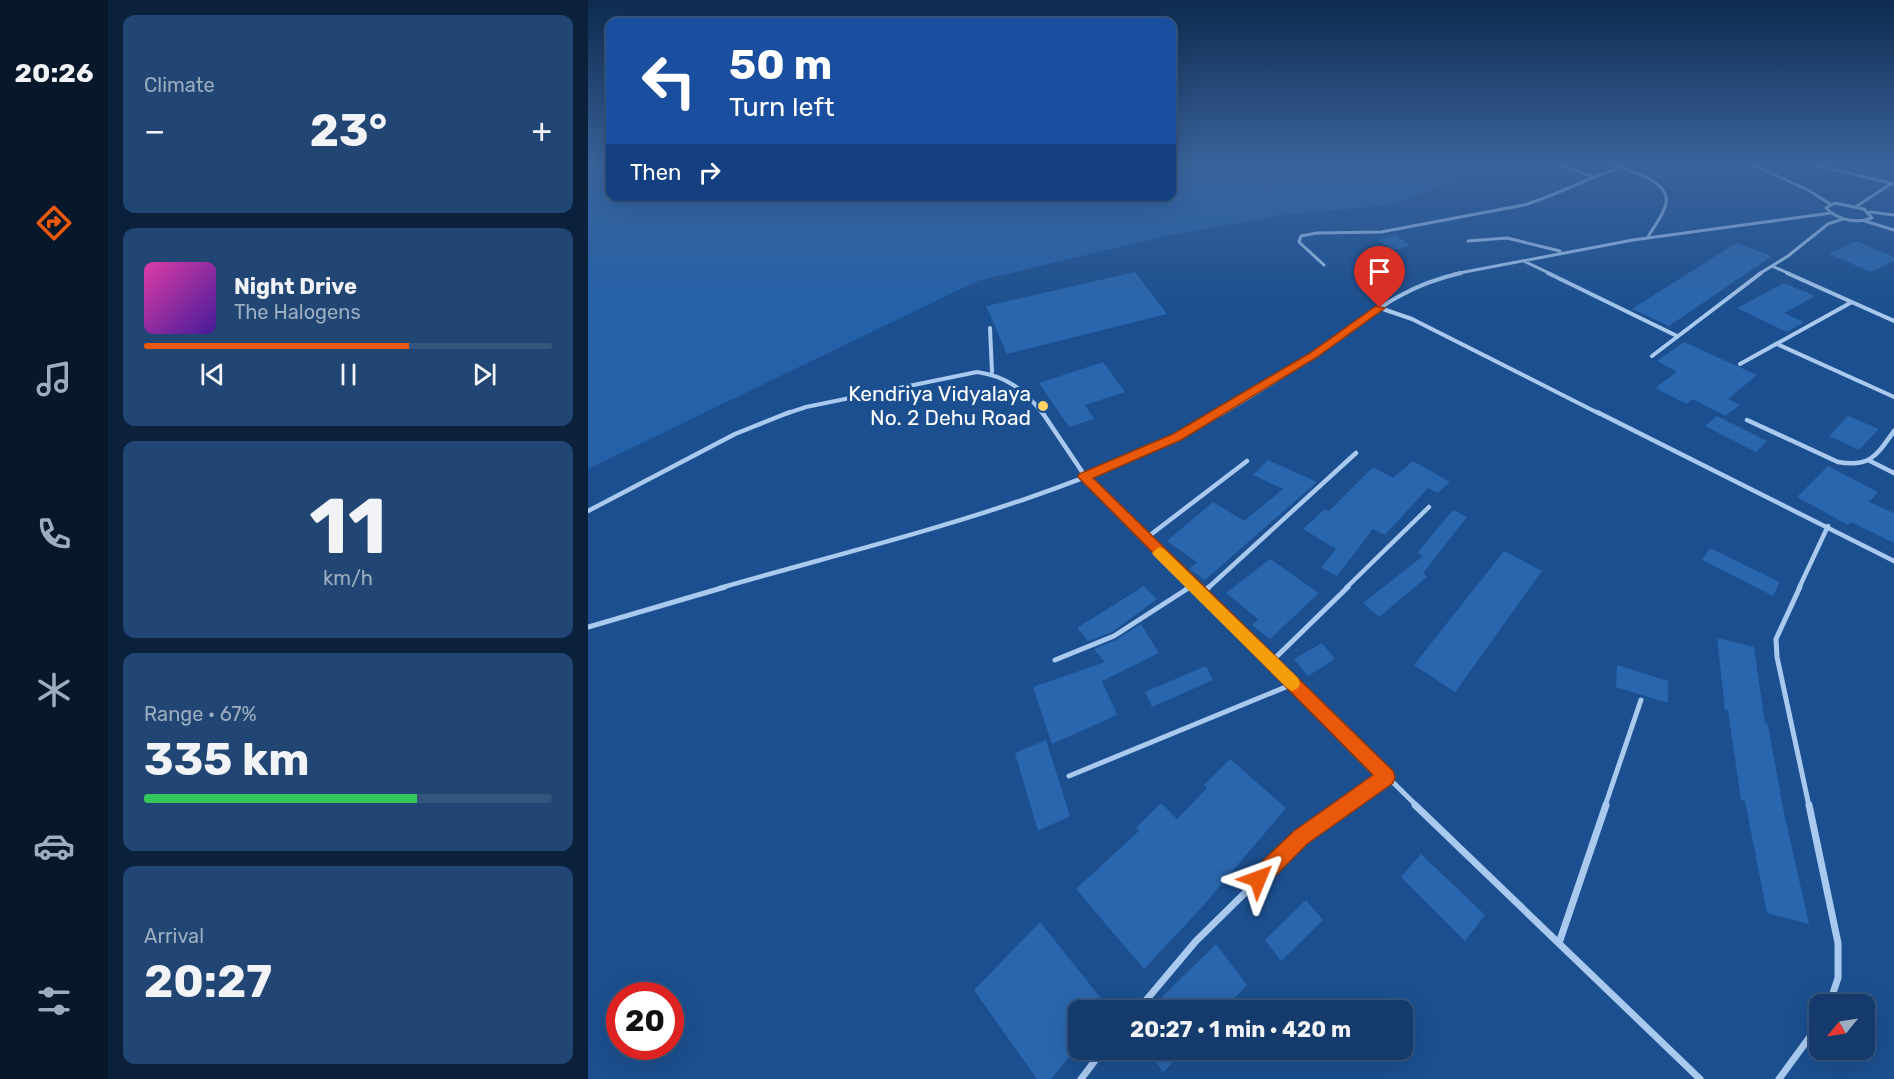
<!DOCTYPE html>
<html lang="en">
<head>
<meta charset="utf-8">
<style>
	body { margin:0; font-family:Rubik,sans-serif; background:#214673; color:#f1f3f6; height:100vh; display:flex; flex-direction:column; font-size:22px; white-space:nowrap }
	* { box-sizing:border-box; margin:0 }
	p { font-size:20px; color:#9dadc1 }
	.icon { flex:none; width:33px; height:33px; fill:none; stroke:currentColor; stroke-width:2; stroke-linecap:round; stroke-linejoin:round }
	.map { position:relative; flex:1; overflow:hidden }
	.drawer { display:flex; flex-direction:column; gap:15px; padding:15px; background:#0b203b; width:480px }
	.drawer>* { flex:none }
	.banner { position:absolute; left:18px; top:18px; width:570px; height:183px; border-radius:12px; box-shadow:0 6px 24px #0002,0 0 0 2px #33557e; background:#1a4fa0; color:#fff; overflow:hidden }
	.needle { width:39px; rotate:240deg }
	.controls { position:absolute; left:1221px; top:994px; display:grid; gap:12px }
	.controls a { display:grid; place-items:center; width:66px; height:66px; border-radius:12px; background:#143b6b; box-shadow:0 6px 24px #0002,0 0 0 2px #33557e; font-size:30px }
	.speed { position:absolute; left:18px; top:982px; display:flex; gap:12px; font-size:30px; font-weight:700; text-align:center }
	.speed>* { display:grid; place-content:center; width:78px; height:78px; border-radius:50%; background:#143b6b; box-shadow:0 6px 24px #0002,0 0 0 2px #33557e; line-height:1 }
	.speed .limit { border:9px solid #d22; background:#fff; color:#111 }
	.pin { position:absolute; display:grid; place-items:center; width:51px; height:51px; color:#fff; margin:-62px -26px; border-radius:50% 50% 50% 0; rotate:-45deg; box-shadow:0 0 6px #0007 }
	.pin .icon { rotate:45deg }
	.me { position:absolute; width:66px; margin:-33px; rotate:46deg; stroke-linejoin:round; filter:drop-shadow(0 0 4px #0008) }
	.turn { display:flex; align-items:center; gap:21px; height:126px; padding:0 24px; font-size:27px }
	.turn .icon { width:78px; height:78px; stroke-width:2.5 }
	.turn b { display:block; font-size:42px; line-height:51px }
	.then { display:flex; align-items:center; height:57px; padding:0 24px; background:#0003; gap:12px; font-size:22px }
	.big { font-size:45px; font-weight:700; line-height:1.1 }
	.drawer .widget { flex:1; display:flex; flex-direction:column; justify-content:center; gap:9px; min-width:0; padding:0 21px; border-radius:12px; background:#214673 }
	.drawer .dial { align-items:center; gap:0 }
	.dial b { font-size:78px; line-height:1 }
	.song { display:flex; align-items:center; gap:18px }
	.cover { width:72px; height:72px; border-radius:9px; background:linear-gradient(135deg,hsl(320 70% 55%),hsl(260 70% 35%)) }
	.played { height:6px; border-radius:3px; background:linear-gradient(90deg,#ea580c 65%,#33557e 65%) }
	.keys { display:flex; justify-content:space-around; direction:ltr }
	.heat { display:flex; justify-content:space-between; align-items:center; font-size:33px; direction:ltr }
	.charge { height:9px; border-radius:4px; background:linear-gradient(90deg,#34c759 67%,#33557e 0) }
	.trip { position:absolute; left:480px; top:1000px; width:345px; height:60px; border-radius:12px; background:#143b6b; box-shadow:0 6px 24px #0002,0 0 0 2px #33557e; font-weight:700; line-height:60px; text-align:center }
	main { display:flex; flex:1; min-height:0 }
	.tab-bar { display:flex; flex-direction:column; width:108px; justify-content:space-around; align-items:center; background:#08182b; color:#9dadc1 }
	.tab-bar .icon { width:42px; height:42px }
	.tab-bar .active { color:#ea580c }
	.tab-bar b { font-size:27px; color:#f1f3f6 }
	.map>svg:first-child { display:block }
	.green { fill:#2461a8 }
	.building { fill:#2a66ad }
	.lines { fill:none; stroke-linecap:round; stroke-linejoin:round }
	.lane-far4 { stroke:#a9c9ee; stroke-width:3 }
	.lane-far3 { stroke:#a9c9ee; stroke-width:4 }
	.lane-far2 { stroke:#a9c9ee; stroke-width:4.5 }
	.lane-far1 { stroke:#a9c9ee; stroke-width:5 }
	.lane { stroke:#a9c9ee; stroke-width:7 }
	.route { fill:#ea580c; stroke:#983908; stroke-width:1.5 }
	.slow { fill:#f59e0b }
	.poi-dot { fill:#ffd166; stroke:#1b4f8f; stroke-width:2 }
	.labels { text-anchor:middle; stroke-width:6; stroke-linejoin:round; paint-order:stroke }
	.poi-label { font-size:21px; fill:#fff; stroke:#1b4f8f; text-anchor:end }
</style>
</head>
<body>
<main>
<nav class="tab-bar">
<b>20:26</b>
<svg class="icon active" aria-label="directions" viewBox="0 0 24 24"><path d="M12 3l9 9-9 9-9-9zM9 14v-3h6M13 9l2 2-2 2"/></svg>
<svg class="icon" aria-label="music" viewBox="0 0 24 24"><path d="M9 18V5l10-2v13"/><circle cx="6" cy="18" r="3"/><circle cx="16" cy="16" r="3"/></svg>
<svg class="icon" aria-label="phone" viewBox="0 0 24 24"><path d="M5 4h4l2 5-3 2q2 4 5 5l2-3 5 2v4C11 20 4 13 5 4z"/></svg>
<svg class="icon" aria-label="climate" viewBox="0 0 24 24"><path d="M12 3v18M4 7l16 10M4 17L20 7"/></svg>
<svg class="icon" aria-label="car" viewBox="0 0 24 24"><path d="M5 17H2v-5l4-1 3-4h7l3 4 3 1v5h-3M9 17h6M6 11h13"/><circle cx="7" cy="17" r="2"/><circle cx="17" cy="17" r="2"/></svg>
<svg class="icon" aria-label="filters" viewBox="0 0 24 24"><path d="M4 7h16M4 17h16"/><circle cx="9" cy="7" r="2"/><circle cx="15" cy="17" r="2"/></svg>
</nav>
<section class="drawer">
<div class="widget"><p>Climate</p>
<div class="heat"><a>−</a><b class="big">23°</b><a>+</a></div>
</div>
<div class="widget">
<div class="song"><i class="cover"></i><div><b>Night Drive</b><p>The Halogens</p></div></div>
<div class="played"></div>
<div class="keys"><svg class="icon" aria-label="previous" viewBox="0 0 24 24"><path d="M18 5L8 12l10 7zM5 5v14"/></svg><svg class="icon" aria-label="pause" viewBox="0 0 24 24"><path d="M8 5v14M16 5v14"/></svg><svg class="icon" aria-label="next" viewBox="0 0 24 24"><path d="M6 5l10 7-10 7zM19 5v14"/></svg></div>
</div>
<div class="widget dial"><b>11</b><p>km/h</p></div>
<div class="widget"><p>Range · 67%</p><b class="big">335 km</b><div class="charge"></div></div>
<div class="widget"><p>Arrival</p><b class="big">20:27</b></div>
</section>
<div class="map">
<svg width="1306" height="1079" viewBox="0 0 1306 1079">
	<rect width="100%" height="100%" fill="#1b4f8f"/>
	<path class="green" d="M0,162H22V196H584V162L914,163L803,205L702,214L582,235L389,281L0,469Z"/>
	<path class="building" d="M808,235L822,246L803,250L790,240Z
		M1268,241L1306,257V261L1283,272L1241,254Z
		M1148,243L1184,256L1081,326L1044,309Z
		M547,272L579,314L419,354L398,306Z
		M1196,283L1227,296L1196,313L1216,322L1199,332L1149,308Z
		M1096,342L1169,375L1140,399L1152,405L1137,416L1105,399L1099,404L1067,388L1089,372L1069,361Z
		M515,362L537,392L497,405L506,419L481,427L451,383Z
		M1129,416L1179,441L1168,452L1117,426Z
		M1260,416L1291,429L1271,450L1241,436Z
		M680,460L729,482L617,580L601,569L609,562L579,541L625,502L656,521L695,489L665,475Z
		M825,461L862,482L850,493L840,488L797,535L785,529L749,576L733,568L748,549L715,529L737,509L741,511L785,467L805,478Z
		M1240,466L1290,492L1281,502L1306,513V543L1263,522L1260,525L1209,497Z
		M865,510L879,517L835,573L839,577L791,617L775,603L835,556L829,553Z
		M1122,548L1192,582L1185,596L1114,560Z
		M916,551L954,571L867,692L826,665Z
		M682,559L731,593L682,639L664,625L670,619L638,593Z
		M556,586L569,599L524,632L500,641L489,628Z
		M553,624L571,653L514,681L529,715L464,744L445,687L517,662L506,649L528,640Z
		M1129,638L1166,647L1177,724L1180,725L1196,813L1221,924L1179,913L1157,801L1153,800L1140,710H1137Z
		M734,643L747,659L720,676L706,659Z
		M1029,665L1080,681V703L1028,687Z
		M618,666L625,680L564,707L557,692Z
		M458,740L482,816L450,831L427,753Z
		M642,759L698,808L615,906L556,969L488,889L551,831L548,828L573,803L589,819L619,788L616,785Z
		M833,854L897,915L877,941L813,877Z
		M718,900L735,920L693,961L677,940Z
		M452,922L523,1011H490V1046L463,1079H449L386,990Z
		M628,944L659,985L634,1011H560Z
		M560,1050H597L575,1072Z"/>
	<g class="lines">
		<path class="lane-far4" d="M963,162L1003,176
			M1014,162C1031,167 1083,179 1078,203C1076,215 1066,226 1060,237
			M1158,162L1220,190L1242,204
			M1216,162L1306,184
			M1247,203L1276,209L1284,218C1268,224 1250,220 1238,208Z
			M1269,206L1304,183
			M1282,212L1306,215
			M1277,221L1306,230
			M880,241L919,238L972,251
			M936,261L963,274
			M736,265L711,242L713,236L729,233L793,232L936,205C969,195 999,178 1032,168
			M1184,266L1202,274
			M866,274L1045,240L1243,213
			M1171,274L1200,256L1240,224L1255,219"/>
		<path class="lane-far3" d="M960,273L1089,336
			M1199,273L1306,321
			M792,308L824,319L1012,414
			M402,328L404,372
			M1189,344L1306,397
			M1064,356L1173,273
			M1152,364L1264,302
			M197,414L218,407L389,372C418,376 437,390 455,414
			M633,414C665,395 696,376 726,355C778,319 809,287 873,273"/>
		<path class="lane-far2" d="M454,412L501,482L607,588
			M1009,412L1306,561
			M1159,420L1250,462C1282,468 1289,455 1306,431
			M1282,461L1306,473
			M0,511L147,434L202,412
			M557,539L659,461
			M132,588C302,539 481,500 636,412
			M599,588L604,585
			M620,588L768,453
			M758,588L841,507
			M1211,588L1240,526"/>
		<path class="lane-far1" d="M606,587L829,806
			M1212,587L1188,639L1189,657L1221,806
			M613,594L621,587
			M0,627L137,587
			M467,660L526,636L602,587
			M682,663L760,587
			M481,776L705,684
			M757,806L798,777
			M1017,806L1053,700"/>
		<path class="lane" d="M827,805L1112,1079
			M1221,805L1250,943V978L1241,1005
			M971,943L1018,805
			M549,1011L608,941L713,838L759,805
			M493,1079L515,1050
			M1191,1079L1232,1023"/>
	</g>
	<linearGradient id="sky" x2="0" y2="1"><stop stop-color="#0f2b4f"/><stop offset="0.52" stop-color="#39639b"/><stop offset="1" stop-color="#39639b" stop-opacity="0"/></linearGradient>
	<rect width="1306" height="313" fill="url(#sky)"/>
	<path class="route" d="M788,306L797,308L729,357L593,440L505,478L805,771L807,777L805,783L719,844L677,886L670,889L663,886L660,879L663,872L706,831L785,775L490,477L491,474L585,434L722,353Z"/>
	<path class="slow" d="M571,547L576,549L710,678L712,683L710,688L704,691L699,688L566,556L564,553Z"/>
	<circle class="poi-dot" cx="455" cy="406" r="6"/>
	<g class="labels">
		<g class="poi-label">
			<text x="443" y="401">Kendriya Vidyalaya<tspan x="443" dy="24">No. 2 Dehu Road</tspan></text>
		</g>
	</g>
</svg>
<div class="controls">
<a><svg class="needle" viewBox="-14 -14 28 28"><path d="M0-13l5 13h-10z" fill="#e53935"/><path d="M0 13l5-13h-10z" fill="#9dadc1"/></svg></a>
</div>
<div class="speed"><div class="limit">20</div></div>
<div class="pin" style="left:792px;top:308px;background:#d93025"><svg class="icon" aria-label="arrive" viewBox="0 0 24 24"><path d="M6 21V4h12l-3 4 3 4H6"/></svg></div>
<svg class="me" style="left:670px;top:879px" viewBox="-20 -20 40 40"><path d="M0-17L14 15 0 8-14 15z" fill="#ea580c" stroke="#fff" stroke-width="4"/></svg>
<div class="trip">20:27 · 1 min · 420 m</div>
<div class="banner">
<div class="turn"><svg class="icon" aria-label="left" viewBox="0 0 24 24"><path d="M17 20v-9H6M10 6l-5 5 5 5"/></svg><div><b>50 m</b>Turn left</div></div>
<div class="then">Then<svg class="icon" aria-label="right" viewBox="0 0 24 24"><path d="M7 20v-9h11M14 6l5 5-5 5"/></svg></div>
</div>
</div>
</main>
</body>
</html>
